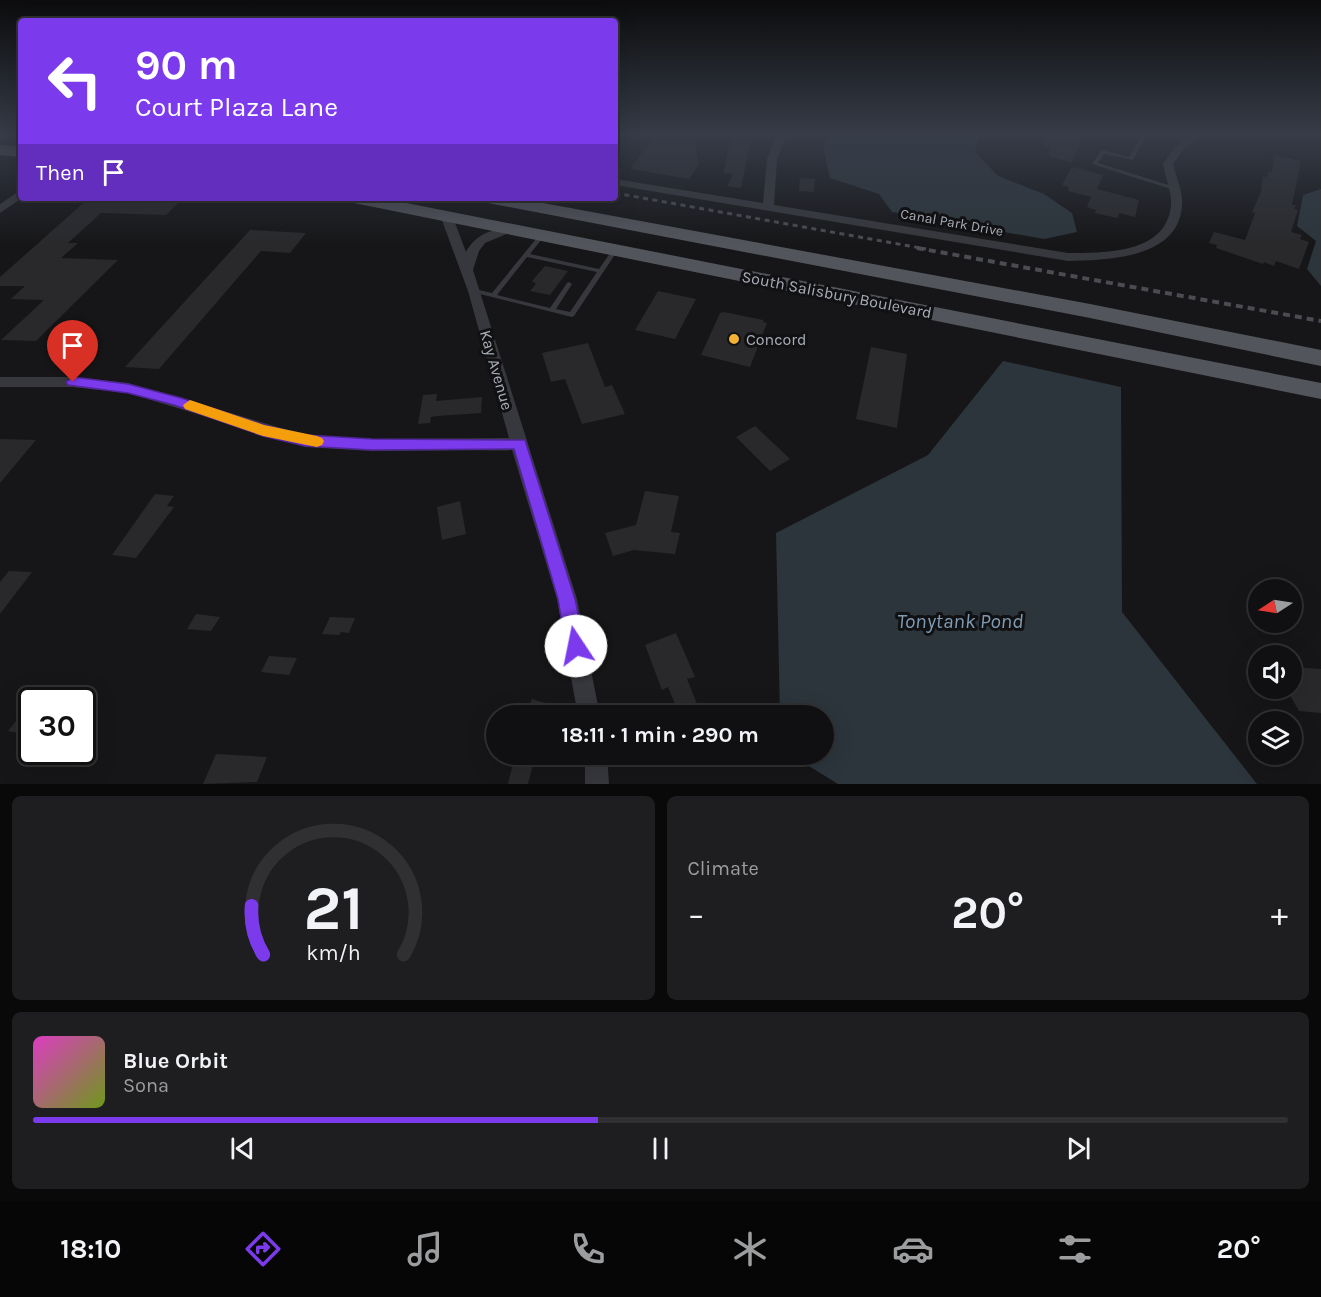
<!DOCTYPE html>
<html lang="en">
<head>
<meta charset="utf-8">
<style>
	body { margin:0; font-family:Karla,sans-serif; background:#1e1e20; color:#f1f3f6; height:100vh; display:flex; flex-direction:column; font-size:22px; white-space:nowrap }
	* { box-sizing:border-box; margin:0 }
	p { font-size:20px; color:#9c9d9f }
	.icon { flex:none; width:33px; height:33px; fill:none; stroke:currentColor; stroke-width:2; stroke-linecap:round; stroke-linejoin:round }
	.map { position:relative; height:784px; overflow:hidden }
	.panel { display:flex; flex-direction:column; gap:12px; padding:12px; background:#09090a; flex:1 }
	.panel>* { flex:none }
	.hud { position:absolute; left:18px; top:18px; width:600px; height:183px; border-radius:6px; box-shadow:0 6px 24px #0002,0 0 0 2px #303032; background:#7c3aed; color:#fff; overflow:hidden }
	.needle { width:39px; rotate:258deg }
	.fabs { position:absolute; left:1248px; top:579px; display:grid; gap:12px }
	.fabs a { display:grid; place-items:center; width:54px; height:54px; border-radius:50%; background:#101012; box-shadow:0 6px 24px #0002,0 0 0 2px #303032; font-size:30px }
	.speed { position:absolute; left:18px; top:687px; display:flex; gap:12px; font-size:30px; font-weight:700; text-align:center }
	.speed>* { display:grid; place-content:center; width:78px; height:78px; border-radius:50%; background:#101012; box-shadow:0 6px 24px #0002,0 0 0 2px #303032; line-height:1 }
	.speed .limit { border:3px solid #111; border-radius:9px; background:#fff; color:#111 }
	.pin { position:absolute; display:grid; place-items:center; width:51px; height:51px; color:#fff; margin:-62px -26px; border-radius:50% 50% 50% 0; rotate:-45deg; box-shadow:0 0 6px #0007 }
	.pin .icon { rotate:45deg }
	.me { position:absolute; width:66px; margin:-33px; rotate:349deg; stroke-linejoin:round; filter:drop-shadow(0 0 4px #0008) }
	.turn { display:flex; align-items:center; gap:21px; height:126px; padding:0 18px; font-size:27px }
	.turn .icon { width:78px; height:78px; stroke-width:2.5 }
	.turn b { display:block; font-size:42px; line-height:51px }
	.then { display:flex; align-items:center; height:57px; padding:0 18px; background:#0003; gap:12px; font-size:22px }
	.big { font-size:45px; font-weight:700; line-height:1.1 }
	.panel .widget { flex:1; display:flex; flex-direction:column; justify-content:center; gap:9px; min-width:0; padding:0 21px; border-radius:9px; background:#1e1e20 }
	.panel .dial { align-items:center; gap:0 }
	.dial svg { height:156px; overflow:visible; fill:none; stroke:#303032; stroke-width:7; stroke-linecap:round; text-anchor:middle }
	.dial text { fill:#f1f3f6; stroke:none }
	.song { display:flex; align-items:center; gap:18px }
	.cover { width:72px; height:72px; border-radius:9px; background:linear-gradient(135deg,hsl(310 70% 55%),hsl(80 70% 35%)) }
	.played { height:6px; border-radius:3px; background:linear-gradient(90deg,#7c3aed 45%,#303032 45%) }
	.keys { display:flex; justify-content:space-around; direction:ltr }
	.heat { display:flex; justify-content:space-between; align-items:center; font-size:33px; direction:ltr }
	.panel .tiles { flex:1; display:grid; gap:12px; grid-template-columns:1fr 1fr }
	.widget:last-child { grid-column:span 2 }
	.trip { position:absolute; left:486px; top:705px; width:348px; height:60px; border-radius:30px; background:#101012; box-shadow:0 6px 24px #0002,0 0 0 2px #303032; font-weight:700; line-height:60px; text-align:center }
	.tabs { display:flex; height:96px; justify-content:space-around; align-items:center; background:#060607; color:#9c9d9f }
	.tabs .icon { width:42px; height:42px }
	.tabs .selected { color:#7c3aed }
	.tabs b { font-size:27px; color:#f1f3f6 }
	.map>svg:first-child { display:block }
	.water { fill:#2c353c }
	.building { fill:#29292c }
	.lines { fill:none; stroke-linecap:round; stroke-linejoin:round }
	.lane { fill:#37383d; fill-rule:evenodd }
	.street { fill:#37383d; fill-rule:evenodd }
	.primary { fill:#53555c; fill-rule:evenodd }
	.rail-far1 { stroke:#4a4c52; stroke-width:3; stroke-dasharray:5 4.5; stroke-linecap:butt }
	.rail { stroke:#4a4c52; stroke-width:4; stroke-dasharray:7 5; stroke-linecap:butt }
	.route { fill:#7c3aed; stroke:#51269a; stroke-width:1.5 }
	.slow { fill:#f59e0b }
	.poi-dot { fill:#f2b134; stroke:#111113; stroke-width:2 }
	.labels { text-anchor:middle; stroke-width:6; stroke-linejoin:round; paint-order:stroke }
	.far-street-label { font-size:14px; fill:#a8adb8; stroke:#111113 }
	.street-label { font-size:16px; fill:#a8adb8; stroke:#111113 }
	.poi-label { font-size:16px; fill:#a8adb8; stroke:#111113; text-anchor:start }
	.near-water-label { font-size:21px; font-style:italic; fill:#7f9bb3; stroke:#111113 }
</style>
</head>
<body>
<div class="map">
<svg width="1321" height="784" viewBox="0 0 1321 784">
	<rect width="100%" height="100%" fill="#161618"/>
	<path class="water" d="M832,135H980L975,152L998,176L1044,194L1072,213L1077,232L1044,239L892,212L879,194L830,178L823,147Z
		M1321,189V286L1307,269L1316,241L1297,226L1303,195Z
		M1003,361L1121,387L1122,612L1257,784H838L791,755L824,754V716L780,715L776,533L928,455Z"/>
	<path class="building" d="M1049,135H1084L1072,162L1049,157L1050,154H1047L1051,147L1043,146Z
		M731,138H751L741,188L727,186L733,174L723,173Z
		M652,140L694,142L699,164L689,179L631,169L633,167H631Z
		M1274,155L1301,161L1292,205H1296L1294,209L1298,210L1291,232L1302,235L1300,239L1309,242L1299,269L1276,261L1274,266L1264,262L1263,264L1216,248L1217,245L1209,243L1214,232L1245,240L1255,213L1252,212L1261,192L1263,176L1267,177L1269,171L1272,172Z
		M1072,167L1103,175L1097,189L1139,200L1135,217L1119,213L1118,218L1108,216L1095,213L1096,210L1087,207L1091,197L1068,191L1069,187L1062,185Z
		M800,178L815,179L814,192L799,191Z
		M89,198H183L166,215L101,213L68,243H78L61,258L118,260L36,341L1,340L44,300L11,299L25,286H0V277Z
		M250,230L306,233L290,253L261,251L159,369L125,367Z
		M545,266L568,271L550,295L530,291L536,284L532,281Z
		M658,291L696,299L675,339L635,330Z
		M724,312L763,320V322L767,323L750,367L701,355L720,313Z
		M588,343L605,387L612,385L625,414L582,424L565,379L551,382L542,353Z
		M871,347L907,354L897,428L856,419Z
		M437,394L436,401L482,397L481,413L437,416L431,417L430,423L418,424L423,395Z
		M755,426L790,459L770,471L736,437Z
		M0,439L36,440L0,483Z
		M645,491L679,496L671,532L680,533L675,554L634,550L613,556L605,533L636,525Z
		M155,494L174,496L167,506L174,507L136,558L112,555Z
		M460,501L466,534L442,540L437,507Z
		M9,571L32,572L0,614V582Z
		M196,614L220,617L211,631L187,629Z
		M330,617L355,618L349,633L341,632L339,635L322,634Z
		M676,633L695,677L687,679L702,716H680L668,687L662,690L645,645Z
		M269,656L297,658L289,675L261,672Z
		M1292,667L1321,669V713L1299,711L1286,688H1292Z
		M532,699L549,704L545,716H526Z
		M32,701V736L8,731Z
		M216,754L267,757L257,782L203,784Z
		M515,755L535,757L528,784H508Z"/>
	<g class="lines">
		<path class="lane" d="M1142,135H1146L1133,160L1104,154L1098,163L1175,187V189H1171L1092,164L1101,151L1103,150L1129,157Z
			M1184,135H1191L1196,137L1194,138Z
			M542,233L545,235L530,254L599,269L613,249H617L618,250L574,316L572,317L472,292L471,291L474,289L492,293L540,234ZM527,257L597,272L570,312L556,309L572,284L569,282L567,283L550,308L497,295Z"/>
		<path class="street" d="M777,135H787L777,159L774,205L1068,253C1104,253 1167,254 1171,205C1172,191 1165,177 1163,164C1173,150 1182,134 1201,135L1183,150L1173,164C1176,177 1183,191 1182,205C1179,259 1107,260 1068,261L615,185V179L763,203L767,159Z
			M21,190L22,198L0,213V204Z
			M446,212L452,215L466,252C476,233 492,230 512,226L518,229L485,243L479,251L473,270L577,599L600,716H578L557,599L512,450L372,451L305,447L128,393L73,387H0V377H73L128,383L305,435L372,439L509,438L468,291L440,215Z
			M585,754H607L609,784H585Z"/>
		<path class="primary" d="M0,145L21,147V157L0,155Z
			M345,198H381L1321,383V399L354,203L348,202Z
			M479,198H516L1090,304L1321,350V366L1090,318L488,203L482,202Z"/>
		<path class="rail-far1" d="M615,193L926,249"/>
		<path class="rail" d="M917,248L1321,321"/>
	</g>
	<linearGradient id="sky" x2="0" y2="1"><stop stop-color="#0c0c0d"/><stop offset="0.55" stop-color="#363c48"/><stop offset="1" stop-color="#363c48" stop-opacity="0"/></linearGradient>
	<rect width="1321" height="245" fill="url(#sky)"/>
	<path class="route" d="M73,377L128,384L181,398L264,425L305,435L372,439L525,440L575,599L585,646L582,652L576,654L569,652L566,646L558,599L514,449L372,450L305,446L263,436L174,405L128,393L68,385L66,382Z"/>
	<path class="slow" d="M190,400L264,425L317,436L322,438L324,441L322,445L317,447L263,436L185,409L183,405Z"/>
	<circle class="poi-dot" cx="734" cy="339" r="6"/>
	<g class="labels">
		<g class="far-street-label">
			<text transform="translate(952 222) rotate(10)" y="5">Canal Park Drive</text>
		</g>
		<g class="street-label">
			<text transform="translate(837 294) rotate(11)" y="6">South Salisbury Boulevard</text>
			<text transform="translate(497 370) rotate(74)" y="6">Kay Avenue</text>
		</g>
		<g class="poi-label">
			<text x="746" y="345">Concord</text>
		</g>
		<g class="near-water-label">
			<text x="960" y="628">Tonytank Pond</text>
		</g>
	</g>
</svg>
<div class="fabs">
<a><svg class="needle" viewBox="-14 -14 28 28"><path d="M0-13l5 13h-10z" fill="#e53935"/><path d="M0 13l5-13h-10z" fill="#9c9d9f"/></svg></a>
<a><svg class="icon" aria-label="sound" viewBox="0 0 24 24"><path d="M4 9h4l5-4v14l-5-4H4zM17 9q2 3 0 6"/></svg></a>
<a><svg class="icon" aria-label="layers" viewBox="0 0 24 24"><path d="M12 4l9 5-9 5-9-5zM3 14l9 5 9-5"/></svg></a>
</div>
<div class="speed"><div class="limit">30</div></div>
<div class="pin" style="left:73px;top:382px;background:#d93025"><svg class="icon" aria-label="arrive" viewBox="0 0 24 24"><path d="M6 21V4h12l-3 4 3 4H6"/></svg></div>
<svg class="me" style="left:576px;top:646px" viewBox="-20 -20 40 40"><circle r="19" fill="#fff"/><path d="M0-13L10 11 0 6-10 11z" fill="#7c3aed"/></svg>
<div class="trip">18:11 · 1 min · 290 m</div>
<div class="hud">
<div class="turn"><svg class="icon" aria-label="left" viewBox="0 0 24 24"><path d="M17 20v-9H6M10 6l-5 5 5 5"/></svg><div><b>90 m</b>Court Plaza Lane</div></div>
<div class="then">Then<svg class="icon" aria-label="arrive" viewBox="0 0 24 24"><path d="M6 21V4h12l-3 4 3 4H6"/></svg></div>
</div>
</div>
<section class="panel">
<div class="tiles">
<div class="widget dial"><svg viewBox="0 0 100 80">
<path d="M14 69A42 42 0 1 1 86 69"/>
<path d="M14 69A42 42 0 0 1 8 44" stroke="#7c3aed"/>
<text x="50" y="56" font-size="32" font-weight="700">21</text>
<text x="50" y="72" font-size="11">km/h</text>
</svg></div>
<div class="widget"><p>Climate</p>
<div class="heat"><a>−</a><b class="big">20°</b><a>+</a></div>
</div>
<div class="widget">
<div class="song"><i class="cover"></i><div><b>Blue Orbit</b><p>Sona</p></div></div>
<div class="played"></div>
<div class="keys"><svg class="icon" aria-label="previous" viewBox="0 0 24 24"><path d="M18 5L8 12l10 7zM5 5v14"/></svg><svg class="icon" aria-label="pause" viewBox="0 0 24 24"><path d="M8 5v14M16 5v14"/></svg><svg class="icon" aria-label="next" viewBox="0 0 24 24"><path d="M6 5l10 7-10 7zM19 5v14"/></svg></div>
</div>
</div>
</section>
<nav class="tabs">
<b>18:10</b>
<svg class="icon selected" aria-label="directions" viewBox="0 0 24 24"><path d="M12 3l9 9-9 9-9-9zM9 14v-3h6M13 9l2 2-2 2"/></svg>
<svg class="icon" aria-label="music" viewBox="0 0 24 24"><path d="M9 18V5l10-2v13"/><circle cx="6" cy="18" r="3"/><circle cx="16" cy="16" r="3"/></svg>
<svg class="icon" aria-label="phone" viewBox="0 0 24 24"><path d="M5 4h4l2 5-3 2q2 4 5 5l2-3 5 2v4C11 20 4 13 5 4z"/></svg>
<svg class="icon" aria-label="climate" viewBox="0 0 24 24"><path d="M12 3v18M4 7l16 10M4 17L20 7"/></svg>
<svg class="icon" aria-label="car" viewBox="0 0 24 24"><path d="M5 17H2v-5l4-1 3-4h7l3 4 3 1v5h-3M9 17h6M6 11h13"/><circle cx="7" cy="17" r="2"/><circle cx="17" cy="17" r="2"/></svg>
<svg class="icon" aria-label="filters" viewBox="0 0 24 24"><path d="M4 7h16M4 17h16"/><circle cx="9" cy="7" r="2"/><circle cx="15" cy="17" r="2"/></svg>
<b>20°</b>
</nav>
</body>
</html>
